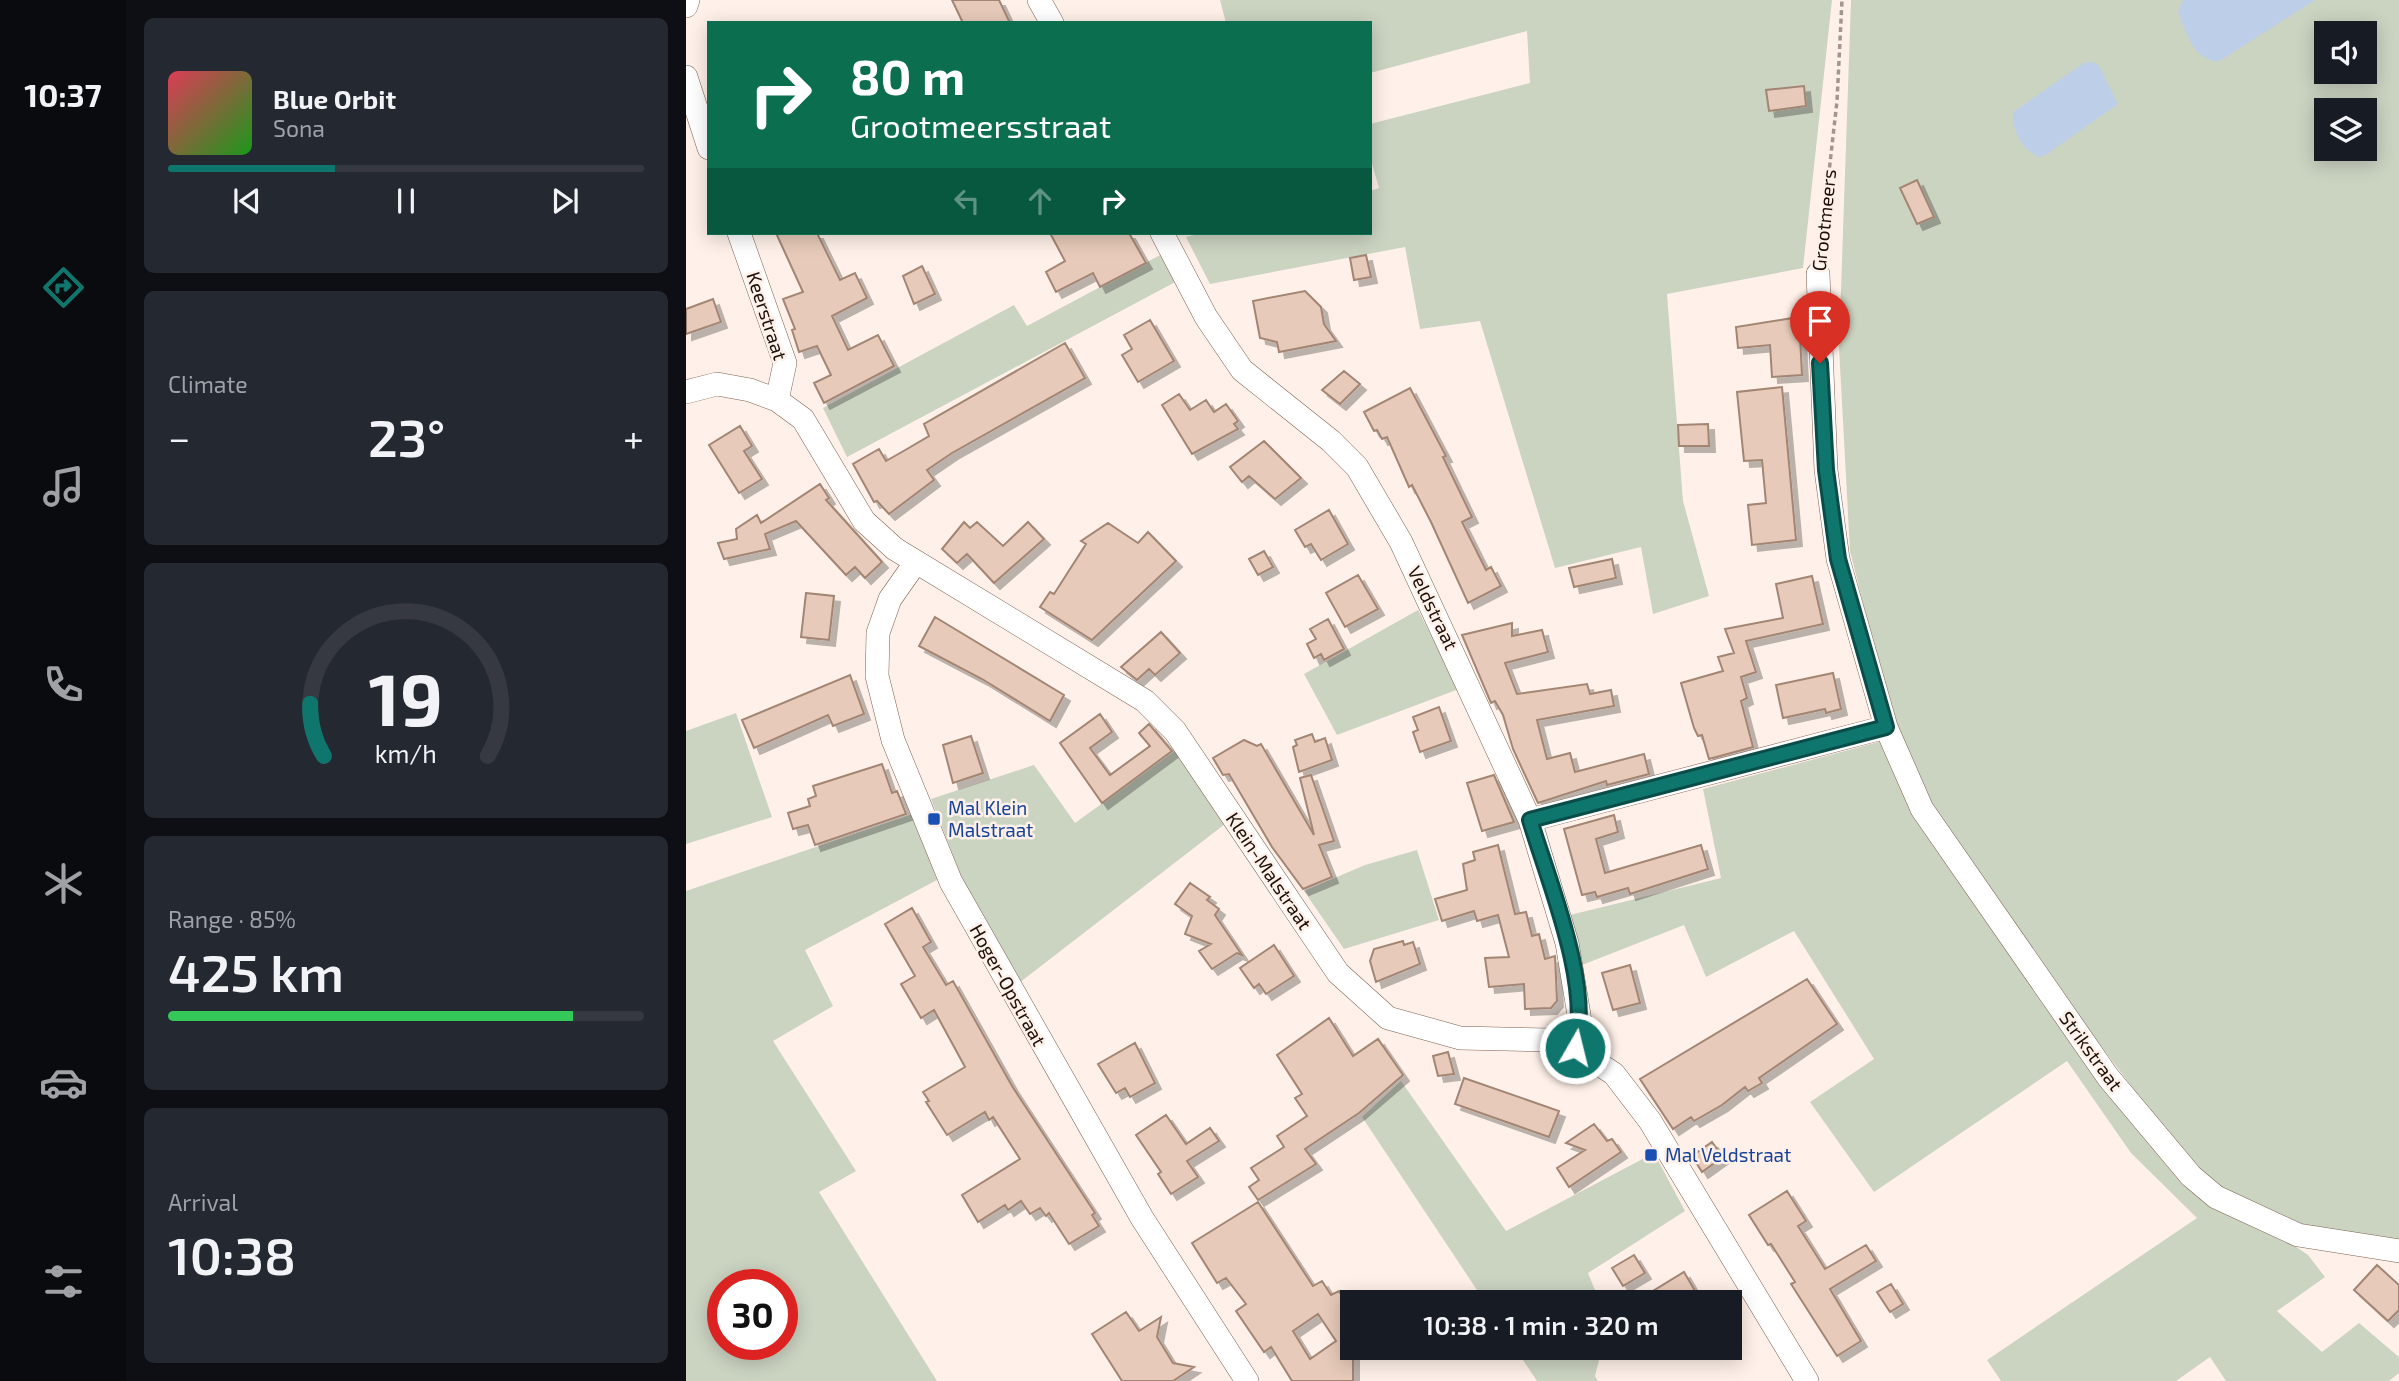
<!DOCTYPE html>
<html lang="en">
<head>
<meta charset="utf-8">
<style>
	body { margin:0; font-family:"Exo 2",sans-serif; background:#242831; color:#f1f3f6; height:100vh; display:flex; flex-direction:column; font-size:26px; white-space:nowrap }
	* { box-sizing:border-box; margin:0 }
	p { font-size:23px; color:#9ea1a6 }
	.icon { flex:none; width:38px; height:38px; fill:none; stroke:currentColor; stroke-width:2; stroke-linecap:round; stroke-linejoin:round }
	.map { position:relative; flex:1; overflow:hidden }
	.details { display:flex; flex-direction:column; gap:18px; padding:18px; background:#0d0f14; width:560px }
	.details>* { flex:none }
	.hud { position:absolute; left:21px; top:21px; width:665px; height:214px; border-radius:0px; box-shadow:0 4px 18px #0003; background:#0b6e4f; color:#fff; overflow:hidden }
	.tools { position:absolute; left:1628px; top:21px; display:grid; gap:14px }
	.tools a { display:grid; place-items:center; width:63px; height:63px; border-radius:0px; background:#171b24; box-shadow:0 4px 18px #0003; font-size:35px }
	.speed { position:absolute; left:21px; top:1269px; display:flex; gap:14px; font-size:35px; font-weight:700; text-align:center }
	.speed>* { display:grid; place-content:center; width:91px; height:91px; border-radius:50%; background:#171b24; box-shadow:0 4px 18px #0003; line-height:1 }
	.speed .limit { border:10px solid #d22; background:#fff; color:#111 }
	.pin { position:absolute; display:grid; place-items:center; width:60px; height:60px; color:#fff; margin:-72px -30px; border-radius:50% 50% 50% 0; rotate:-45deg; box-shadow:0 0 7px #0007 }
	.pin .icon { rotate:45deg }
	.me { position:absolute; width:77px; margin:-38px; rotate:8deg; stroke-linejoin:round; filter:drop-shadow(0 0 5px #0008) }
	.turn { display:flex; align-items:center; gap:24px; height:147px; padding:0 28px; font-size:32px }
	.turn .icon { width:91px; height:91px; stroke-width:2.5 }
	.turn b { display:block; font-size:49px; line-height:60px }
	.lanes { display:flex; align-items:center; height:66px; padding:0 28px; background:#0003; justify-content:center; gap:35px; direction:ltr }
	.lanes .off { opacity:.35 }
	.big { font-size:52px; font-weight:600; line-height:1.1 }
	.details .widget { flex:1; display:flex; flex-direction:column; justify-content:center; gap:10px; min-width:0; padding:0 24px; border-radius:10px; background:#242831 }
	.details .dial { align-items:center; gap:0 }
	.dial svg { height:182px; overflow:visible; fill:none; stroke:#363941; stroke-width:7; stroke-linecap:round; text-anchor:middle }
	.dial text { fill:#f1f3f6; stroke:none }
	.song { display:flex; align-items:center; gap:21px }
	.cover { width:84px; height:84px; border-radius:10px; background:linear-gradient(135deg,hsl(350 70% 55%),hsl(120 70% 35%)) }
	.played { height:7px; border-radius:4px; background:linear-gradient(90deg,#0f766e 35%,#363941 35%) }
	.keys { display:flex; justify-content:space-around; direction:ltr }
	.heat { display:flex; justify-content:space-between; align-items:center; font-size:38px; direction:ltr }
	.charge { height:10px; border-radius:5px; background:linear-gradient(90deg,#34c759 85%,#363941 0) }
	.trip { position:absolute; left:654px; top:1290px; width:402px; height:70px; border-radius:0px; background:#171b24; box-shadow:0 4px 18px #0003; font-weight:600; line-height:70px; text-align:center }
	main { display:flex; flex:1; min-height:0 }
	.tabs { display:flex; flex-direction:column; width:126px; justify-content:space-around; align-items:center; background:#090b0e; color:#9ea1a6 }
	.tabs .icon { width:49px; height:49px }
	.tabs .on { color:#0f766e }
	.tabs b { font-size:32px; color:#f1f3f6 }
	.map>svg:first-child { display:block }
	.green { fill:#cbd3c1; fill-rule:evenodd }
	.water { fill:#bdcfe8 }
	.building { fill:#e7cab9; stroke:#a38573; stroke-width:2; fill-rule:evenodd; filter:url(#shadow) }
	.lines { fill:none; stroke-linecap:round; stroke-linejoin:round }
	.minor-casing { stroke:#7e6150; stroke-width:24 }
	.path { stroke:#a3968f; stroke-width:3.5; stroke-dasharray:5 3.5; stroke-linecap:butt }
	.minor { stroke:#fff; stroke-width:23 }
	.route-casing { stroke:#0a4d48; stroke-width:18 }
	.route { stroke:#0f766e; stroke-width:12 }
	.transit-dot { fill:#1a4fb4; stroke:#fff1e9; stroke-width:2.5 }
	.labels { text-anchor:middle; stroke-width:5; stroke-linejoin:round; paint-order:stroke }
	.street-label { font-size:19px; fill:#1b0f09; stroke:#fff1e9 }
	.transit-label { font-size:19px; fill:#164399; stroke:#fff1e9; text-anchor:start }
</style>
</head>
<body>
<main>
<nav class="tabs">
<b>10:37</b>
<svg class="icon on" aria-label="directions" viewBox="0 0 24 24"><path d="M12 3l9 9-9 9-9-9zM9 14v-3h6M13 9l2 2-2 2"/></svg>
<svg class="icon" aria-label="music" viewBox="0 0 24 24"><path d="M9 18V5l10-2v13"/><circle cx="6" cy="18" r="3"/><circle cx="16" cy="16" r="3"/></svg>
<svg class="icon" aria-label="phone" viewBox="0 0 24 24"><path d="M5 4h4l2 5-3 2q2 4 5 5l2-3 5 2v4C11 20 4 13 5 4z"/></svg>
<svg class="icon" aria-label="climate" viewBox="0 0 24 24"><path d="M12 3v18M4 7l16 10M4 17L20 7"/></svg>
<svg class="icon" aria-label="car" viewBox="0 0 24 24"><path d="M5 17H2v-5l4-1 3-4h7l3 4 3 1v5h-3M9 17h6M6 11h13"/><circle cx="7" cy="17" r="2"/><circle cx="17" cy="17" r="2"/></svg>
<svg class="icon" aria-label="filters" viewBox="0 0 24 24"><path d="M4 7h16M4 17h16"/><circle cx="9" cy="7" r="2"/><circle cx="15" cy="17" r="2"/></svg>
</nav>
<section class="details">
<div class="widget">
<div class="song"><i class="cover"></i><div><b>Blue Orbit</b><p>Sona</p></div></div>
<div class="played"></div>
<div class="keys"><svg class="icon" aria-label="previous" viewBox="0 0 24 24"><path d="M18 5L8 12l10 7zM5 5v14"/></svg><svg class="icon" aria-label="pause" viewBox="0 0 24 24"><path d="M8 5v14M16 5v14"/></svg><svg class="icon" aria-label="next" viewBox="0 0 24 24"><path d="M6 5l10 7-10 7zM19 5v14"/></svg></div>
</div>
<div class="widget"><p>Climate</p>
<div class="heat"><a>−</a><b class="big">23°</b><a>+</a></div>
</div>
<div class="widget dial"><svg viewBox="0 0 100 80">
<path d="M14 69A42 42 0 1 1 86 69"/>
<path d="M14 69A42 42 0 0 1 8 46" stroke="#0f766e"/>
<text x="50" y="56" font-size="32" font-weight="700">19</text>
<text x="50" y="72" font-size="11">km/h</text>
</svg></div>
<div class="widget"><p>Range · 85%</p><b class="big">425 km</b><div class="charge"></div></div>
<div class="widget"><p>Arrival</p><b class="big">10:38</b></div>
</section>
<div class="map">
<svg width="1713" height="1381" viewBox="0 0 1713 1381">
	<defs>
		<filter id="shadow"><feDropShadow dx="6" dy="6" stdDeviation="0" flood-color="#0004"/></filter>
	</defs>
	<rect width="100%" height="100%" fill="#fff1e9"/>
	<path class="green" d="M534,0H1146L1117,268L981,294L997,501L1023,596L967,614L955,547L869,568L794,321L734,329L719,247L524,284L500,237L516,233H684V191L693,188L684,157V124L844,83L841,31L684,73V23H540Z
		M1165,0H1713V1245L1628,1233L1531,1188L1494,1151L1333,937L1240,801L1206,718L1164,551L1153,347ZM1640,33H1678V72H1640ZM1640,110H1678V149H1640Z
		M478,253L493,280L161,457L137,408L328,305L341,326Z
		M732,610L773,689L651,735L618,674Z
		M50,713L86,817L0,844V731Z
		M1196,741L1437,1110L1485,1170L1528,1206L1603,1242L1622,1255L1639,1277L1591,1311L1636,1352L1673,1323L1713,1357V1373L1703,1381H1540L1524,1357L1490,1381H1315L1301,1360L1511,1218L1445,1153L1381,1061L1188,1192L1124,1102L1188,1059L1108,931L1020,977L998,925L896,965L884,915L1035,878L1017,789Z
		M490,750L539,824L333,983L278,883L245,799L348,765L389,823Z
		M227,814L251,880L119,950L147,1006L87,1041L170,1171L133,1192L251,1381H0V891ZM37,1284H96V1344H37Z
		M731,850L753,920L658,949L618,891L679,865Z
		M715,1081L820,1231L968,1153L999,1211L902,1273L911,1295L896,1302H799L676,1117Z
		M829,1348H916L909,1376L912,1381H851Z"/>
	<path class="water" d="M1497,0H1629L1532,62C1506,58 1500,32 1492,11Z
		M1407,62L1413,66L1432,104L1361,154L1354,157C1337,152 1325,129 1327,112L1398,63Z"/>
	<path class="building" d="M266,0H313L324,23H277Z
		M1118,86L1120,106L1083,111L1080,90Z
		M1231,180L1248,217L1231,224L1214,188Z
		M90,233H131L154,280L169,273L181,298L146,316L162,350L192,335L208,366L138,403L128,383L145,375L131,346L113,352L106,330L109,329L97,299L117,292Z
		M364,233H443L460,263L414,287L407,273L370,292L360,272L379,261Z
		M680,255L685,277L668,280L664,258Z
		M236,266L249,294L228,304L217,276Z
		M619,291L635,307L638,324L650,341L593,352L591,342L574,338L567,301Z
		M27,299L35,322L0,334V309Z
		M1113,317L1116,375L1086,377L1084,345L1052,348L1050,327Z
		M464,320L488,361L452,382L436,355L446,349L438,335Z
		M379,343L399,378L266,453L241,470L248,480L203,514L191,501L188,502L167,464L193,449L200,461L221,449L243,436L238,424Z
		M658,371L674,384L654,404L636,390Z
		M1096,387L1110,540L1066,545L1062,505L1080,503L1076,460L1058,461L1051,392Z
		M724,388L760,456L757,457L786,517L776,522L800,570L805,567L815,586L782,603L745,522L726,485L723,487L701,437L696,439L691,430L688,431L678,412Z
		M493,394L504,410L520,400L528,412L540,404L552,421L548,424L552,429L506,454L476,405Z
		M1022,424L1023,446H993L992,425Z
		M54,426L66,446L58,451L76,479L53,493L23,445Z
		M578,441L615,478L589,499L563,476L556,482L544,467Z
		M134,484L143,498L140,500L196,562L179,578L169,567L160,575L110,521L79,534L84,549L38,559L32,543L51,539L50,529L71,515L75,523Z
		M643,510L662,544L635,560L625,544L619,547L609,530Z
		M278,522L284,528L291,522L317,546L342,522L358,539L308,583L281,554L271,563L256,549Z
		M422,523L452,543L462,532L490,561L406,640L354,607L364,592L368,594L400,544L395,541Z
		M578,551L587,567L572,575L563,559Z
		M926,559L930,578L888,587L883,568Z
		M672,575L692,609L659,627L640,593Z
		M1126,576L1137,624L1060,641L1070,672L1055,677L1061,698L1055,701L1067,747L1023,759L1016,735L1012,736L1008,728L995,683L1037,671L1032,657L1048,653L1039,629L1097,618L1090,584Z
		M120,593L148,596L143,640L115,637Z
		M249,617L378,695L364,721L296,679L233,646Z
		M642,619L658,649L638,660L635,654L628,658L621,644L630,639L624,629Z
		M826,623V636L856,630L862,652L819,663L831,694L901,684L904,694L925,690L928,706L851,720L861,759L884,753L889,772L958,754L963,774L921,785L920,781L852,803L827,749L817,715L809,701L805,703L776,635Z
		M475,632L494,653L469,675L463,669L451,680L435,667Z
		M1147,673L1155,709L1140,713L1139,709L1097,718L1090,685Z
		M164,675L178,714L147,726L142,715L68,748L56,720Z
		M753,707L765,741L734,752L727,732L732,730L727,717Z
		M414,714L426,732L404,748L424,775L464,746L453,733L463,724L486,751L416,803L374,743Z
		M626,734L629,742L639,738L646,760L613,772L607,747L611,745L609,740Z
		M285,736L297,773L267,783L257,745Z
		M558,740L571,746L575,744L628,835L614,778L625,775L648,841L633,845L646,877L617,889L586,847L543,774L537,775L527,758Z
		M196,764L206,793L211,791L220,814L129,845L122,825L107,829L102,813L124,806L122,799L130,796L127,786Z
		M808,775L828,822L796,831L781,783Z
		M928,815L932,832L910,839L919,873L1015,845L1022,869L944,894L942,888L911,897L909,892L896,895L878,829Z
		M812,845L829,914L840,912L846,936L853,934L859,959L869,956L871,1001L865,1008L839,1009L838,984L803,987L799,958L823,957L812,915L791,921L788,911L756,921L749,899L781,890L777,864L789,860L787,852Z
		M504,883L524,897L521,900L533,909L529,915L556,955L551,953L526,969L513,951L525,944L499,934L506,916L489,904Z
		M226,908L245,942L237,947L260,985L267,981L326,1086L409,1213L406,1215L413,1226L383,1244L363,1213L360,1216L354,1208L344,1214L335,1201L322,1210L319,1205L292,1222L276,1195L334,1159L307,1117L303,1120L299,1112L261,1135L240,1102L243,1101L237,1092L279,1067L248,1010L235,1018L215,984L229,976L199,924Z
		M717,941L718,945L727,942L734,964L690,982L684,961L688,949Z
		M588,945L608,976L580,994L573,984L568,988L554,968Z
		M944,965L954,1003L927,1010L916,973Z
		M1121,979L1151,1024L1073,1078L1076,1083L1062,1091L1059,1087L1036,1105L1008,1121L1005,1117L987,1129L954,1079Z
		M643,1018L667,1056L692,1039L717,1075L673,1113L619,1149L630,1164L572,1200L563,1187L573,1180L565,1168L598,1147L591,1136L621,1116L609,1098L616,1094L591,1055Z
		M449,1043L469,1083L444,1097L439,1088L430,1093L412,1064Z
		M762,1052L768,1074L752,1076L747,1056Z
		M778,1078L873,1111L863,1137L769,1104Z
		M480,1115L500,1144L524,1128L533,1141L501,1161L512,1177L485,1194L472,1174L475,1172L450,1135Z
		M908,1124L921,1141L926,1139L935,1152L883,1187L871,1168L899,1150L880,1143Z
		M1026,1142L1037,1157L1016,1172L1006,1156Z
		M1101,1191L1120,1221L1112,1226L1139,1269L1180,1245L1190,1261L1144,1289L1175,1341L1151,1356L1105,1284L1109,1282L1085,1244L1082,1245L1063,1215Z
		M572,1202L627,1286L636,1281L645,1295L653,1291L663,1308L656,1312L667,1330V1381H606L585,1347L578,1352L550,1311L560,1304L540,1278L531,1283L506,1243ZM632,1314L650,1341L624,1359L607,1331Z
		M948,1255L959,1273L937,1286L926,1268Z
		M1691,1265L1713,1285V1310L1702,1321L1668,1290Z
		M998,1272L1012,1296L1003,1302H949Z
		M1205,1284L1217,1304L1204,1312L1191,1292Z
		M440,1312L453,1331L475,1317L471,1337L487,1363L508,1367L487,1381H436L406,1334Z"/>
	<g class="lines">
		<defs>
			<path id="minor" d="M353,0L366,23
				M0,6L2,0
				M0,77L23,148
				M53,233L99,363L91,400
				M476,233L520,317L556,370L645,441L671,467L715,542L844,820L881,943L895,1027L889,1048
				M1132,274L1140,470L1152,559L1200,727L1236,809L1422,1077L1505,1176L1530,1197L1612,1235L1713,1251
				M0,392L31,384L64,390L91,400L117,419L178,521L209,549L459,701L489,731L652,973L702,1018L774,1038L863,1040L889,1048L928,1074L964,1121L1121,1381
				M230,562L204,599L192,633L191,676L207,740L265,882L456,1218L561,1381
				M844,820L1200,727"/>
		</defs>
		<use href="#minor" class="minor-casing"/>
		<path class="path" d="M1134,252L1151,101L1156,0"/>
		<use href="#minor" class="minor"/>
	</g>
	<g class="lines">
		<defs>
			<path id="route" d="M889,1048C906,985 863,883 844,820L1200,727L1152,559L1140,470L1134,363"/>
		</defs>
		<use href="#route" class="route-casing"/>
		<use href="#route" class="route"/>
	</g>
	<g class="transit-dot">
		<rect x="241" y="812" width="14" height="14" rx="3.5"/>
		<rect x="958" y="1148" width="14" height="14" rx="3.5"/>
	</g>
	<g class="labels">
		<g class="street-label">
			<text transform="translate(1138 220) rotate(-84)" y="7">Grootmeers</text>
			<text transform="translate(81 316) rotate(72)" y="7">Keerstraat</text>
			<text transform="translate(747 608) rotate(64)" y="7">Veldstraat</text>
			<text transform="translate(583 871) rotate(56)" y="7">Klein-Malstraat</text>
			<text transform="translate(322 985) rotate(61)" y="7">Hoger-Opstraat</text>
			<text transform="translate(1405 1051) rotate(54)" y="7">Strikstraat</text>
		</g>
		<g class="transit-label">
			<text x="262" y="815">Mal Klein<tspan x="262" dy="22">Malstraat</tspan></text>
			<text x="979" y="1162">Mal Veldstraat</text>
		</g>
	</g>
</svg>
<div class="tools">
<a><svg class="icon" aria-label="sound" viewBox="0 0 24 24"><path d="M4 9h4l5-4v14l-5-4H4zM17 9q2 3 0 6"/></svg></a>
<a><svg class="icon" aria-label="layers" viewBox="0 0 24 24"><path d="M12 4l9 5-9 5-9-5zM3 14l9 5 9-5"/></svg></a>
</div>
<div class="speed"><div class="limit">30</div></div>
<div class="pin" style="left:1134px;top:363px;background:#d93025"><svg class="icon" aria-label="arrive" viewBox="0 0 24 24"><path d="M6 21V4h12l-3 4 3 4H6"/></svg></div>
<svg class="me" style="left:889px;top:1048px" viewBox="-20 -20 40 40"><circle r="17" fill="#0f766e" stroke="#fff" stroke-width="3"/><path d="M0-11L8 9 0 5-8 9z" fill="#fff"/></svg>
<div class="trip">10:38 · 1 min · 320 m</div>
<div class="hud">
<div class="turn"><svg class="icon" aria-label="right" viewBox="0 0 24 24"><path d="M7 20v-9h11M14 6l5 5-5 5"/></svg><div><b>80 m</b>Grootmeersstraat</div></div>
<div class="lanes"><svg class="icon off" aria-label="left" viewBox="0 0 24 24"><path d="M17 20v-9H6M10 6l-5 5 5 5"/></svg><svg class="icon off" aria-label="ahead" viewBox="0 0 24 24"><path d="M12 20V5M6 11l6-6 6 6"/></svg><svg class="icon" aria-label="right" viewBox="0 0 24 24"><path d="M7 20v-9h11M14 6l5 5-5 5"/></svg></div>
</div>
</div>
</main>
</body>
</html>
